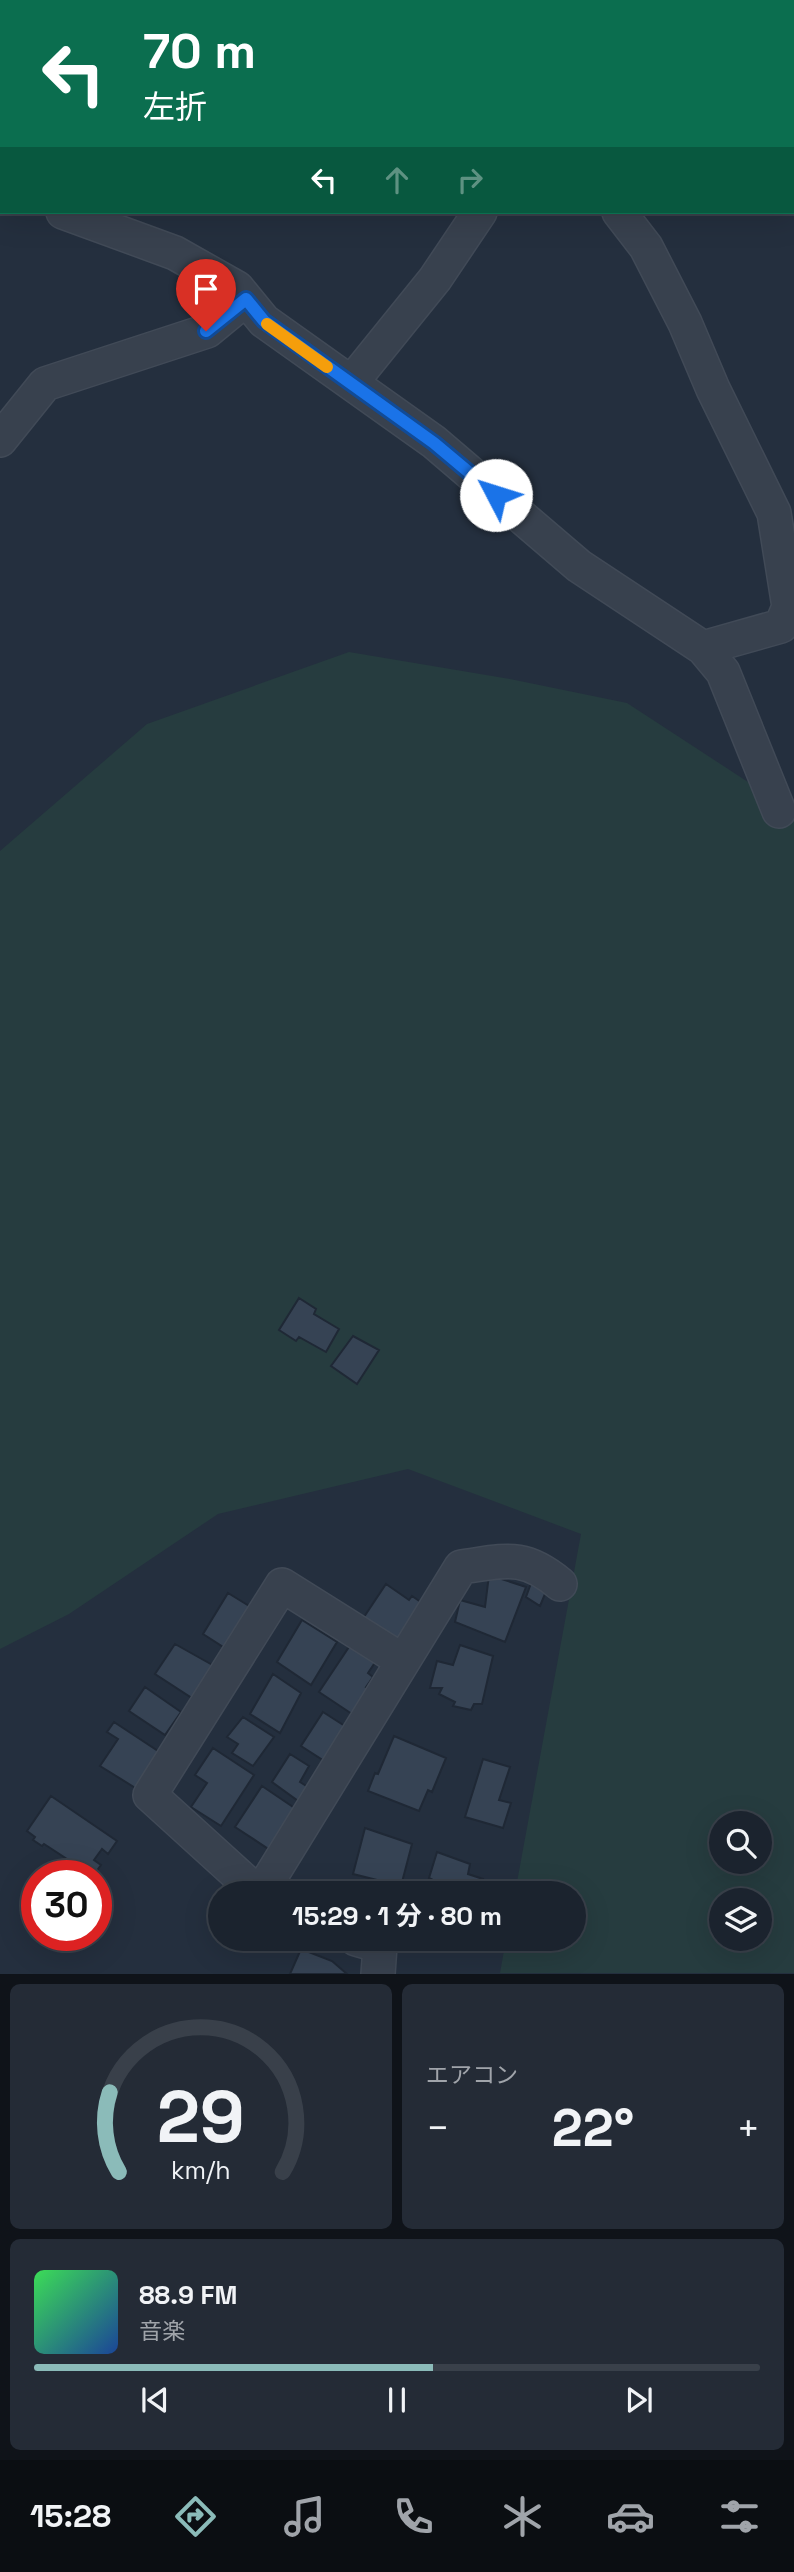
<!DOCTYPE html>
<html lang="ja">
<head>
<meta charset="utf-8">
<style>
	body { margin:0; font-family:"Space Grotesk","Noto Sans JP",sans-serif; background:#242b36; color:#f1f3f6; height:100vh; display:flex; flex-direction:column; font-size:26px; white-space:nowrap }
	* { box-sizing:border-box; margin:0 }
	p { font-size:23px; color:#a0a4aa }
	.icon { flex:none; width:38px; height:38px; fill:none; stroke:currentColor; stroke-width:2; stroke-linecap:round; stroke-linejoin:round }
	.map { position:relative; height:1974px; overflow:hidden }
	.sheet { display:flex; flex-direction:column; gap:10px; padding:10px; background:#0f1319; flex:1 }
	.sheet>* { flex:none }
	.banner { position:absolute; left:0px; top:0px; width:794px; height:214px; box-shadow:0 7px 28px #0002,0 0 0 2px #39404a; background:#0b6e4f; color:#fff; overflow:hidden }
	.buttons { position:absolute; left:709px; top:1811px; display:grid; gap:14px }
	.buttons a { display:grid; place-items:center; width:63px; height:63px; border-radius:50%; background:#1b232e; box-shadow:0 7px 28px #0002,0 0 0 2px #39404a; font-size:35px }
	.speed { position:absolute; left:21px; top:1860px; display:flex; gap:14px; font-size:35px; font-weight:700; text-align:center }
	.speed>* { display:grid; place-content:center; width:91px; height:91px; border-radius:50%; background:#1b232e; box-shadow:0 7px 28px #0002,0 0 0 2px #39404a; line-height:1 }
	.speed .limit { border:10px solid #d22; background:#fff; color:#111 }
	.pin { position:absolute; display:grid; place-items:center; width:60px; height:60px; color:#fff; margin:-72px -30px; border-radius:50% 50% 50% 0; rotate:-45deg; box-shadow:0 0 7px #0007 }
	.pin .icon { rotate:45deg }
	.me { position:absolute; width:77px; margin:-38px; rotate:310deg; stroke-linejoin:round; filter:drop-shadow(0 0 5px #0008) }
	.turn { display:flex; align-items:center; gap:24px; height:147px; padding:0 28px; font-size:32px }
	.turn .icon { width:91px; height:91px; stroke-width:2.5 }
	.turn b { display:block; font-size:49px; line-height:60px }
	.lanes { display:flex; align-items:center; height:66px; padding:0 28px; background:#0003; justify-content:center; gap:35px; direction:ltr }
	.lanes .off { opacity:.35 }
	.big { font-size:52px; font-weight:700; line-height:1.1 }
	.sheet .widget { flex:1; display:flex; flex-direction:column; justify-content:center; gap:10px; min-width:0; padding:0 24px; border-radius:10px; background:#242b36 }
	.sheet .dial { align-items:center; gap:0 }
	.dial svg { height:182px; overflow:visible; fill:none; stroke:#39404a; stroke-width:7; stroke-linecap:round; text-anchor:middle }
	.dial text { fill:#f1f3f6; stroke:none }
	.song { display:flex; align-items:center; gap:21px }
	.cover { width:84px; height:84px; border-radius:10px; background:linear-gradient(135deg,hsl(130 70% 55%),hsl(220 70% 35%)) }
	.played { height:7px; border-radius:4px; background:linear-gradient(90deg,#8bbbb9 55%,#39404a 55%) }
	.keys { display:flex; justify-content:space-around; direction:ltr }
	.heat { display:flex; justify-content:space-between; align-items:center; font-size:38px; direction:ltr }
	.sheet .tiles { flex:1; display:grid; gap:10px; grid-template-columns:1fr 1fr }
	.widget:last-child { grid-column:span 2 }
	.trip { position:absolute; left:208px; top:1881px; width:378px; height:70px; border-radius:35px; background:#1b232e; box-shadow:0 7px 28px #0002,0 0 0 2px #39404a; font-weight:700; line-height:70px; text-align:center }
	.menu { display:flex; height:112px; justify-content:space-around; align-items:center; background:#0b0e12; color:#a0a4aa }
	.menu .icon { width:49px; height:49px }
	.menu .active { color:#8bbbb9 }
	.menu b { font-size:32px; color:#f1f3f6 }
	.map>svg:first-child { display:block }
	.green { fill:#263c3f; fill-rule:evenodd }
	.building { fill:#364354; stroke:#1f2835; stroke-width:2 }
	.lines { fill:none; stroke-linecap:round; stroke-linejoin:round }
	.street-casing { stroke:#414a57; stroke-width:36 }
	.street { stroke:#38414e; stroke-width:33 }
	.route-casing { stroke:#114b97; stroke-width:18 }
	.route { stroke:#1a73e8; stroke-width:12 }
	.slow { stroke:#f59e0b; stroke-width:12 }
</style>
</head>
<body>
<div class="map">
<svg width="794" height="1974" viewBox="0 0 794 1974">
	<rect width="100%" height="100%" fill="#242f3e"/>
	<path class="green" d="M349,652L510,679L627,703L794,812V1973H500L506,1939H574V1894L515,1893L581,1534L408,1469L218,1514L69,1614L0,1649V851L147,724ZM721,1824H760V1862H721ZM721,1900H760V1939H721Z"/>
	<path class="building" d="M537,0H609L536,2Z
		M299,1298L316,1309L314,1314L339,1329L326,1352L299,1337L296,1341L279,1330Z
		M353,1336L379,1350L357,1384L331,1366Z
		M489,1575L526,1587L505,1642L455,1622L460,1600L485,1607Z
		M534,1575L550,1582L540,1606L526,1597Z
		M386,1584L409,1600L412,1596L428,1607L397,1647L362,1620Z
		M228,1593L254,1609L228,1650L203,1634Z
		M302,1620L337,1642L311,1685L277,1662Z
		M353,1641L378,1658L368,1673L373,1677L366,1687L370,1689L352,1714L319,1692Z
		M175,1644L216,1667L195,1700L155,1674Z
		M460,1645L493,1656L482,1704H474L471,1710L453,1706L455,1702L439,1694L442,1688H430L437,1661L453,1665Z
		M273,1674L301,1693L280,1733L250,1714Z
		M145,1687L181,1712L165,1735L129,1711Z
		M323,1712L351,1730L329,1764L301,1746Z
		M243,1717L274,1737L253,1766L232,1753L238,1744L227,1737Z
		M114,1722L164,1755L137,1789L100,1766L118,1739L107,1732Z
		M394,1736L446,1758L432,1792L428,1790L419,1811L368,1791L375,1773L378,1774Z
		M213,1748L254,1775L221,1826L191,1807L207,1783L195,1775Z
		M290,1754L309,1766L300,1782L311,1789L301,1803L272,1782Z
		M483,1759L510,1767L499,1800L511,1803L503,1828L465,1817Z
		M262,1786L296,1809L270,1850L235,1827Z
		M51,1796L117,1841L108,1854L102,1849L94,1860L101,1865L93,1876L44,1844L42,1846L33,1840L35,1837L27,1831Z
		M365,1828L412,1844L401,1886L353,1874Z
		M437,1852L470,1864L468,1874L483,1879L478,1894H427L433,1880L429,1878Z
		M301,1949L332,1961L347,1974H290Z"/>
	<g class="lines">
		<defs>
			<path id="street" d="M490,2L491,0
				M0,175L2,176
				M63,212L175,253L237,288L264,321L434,442L579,566L703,648L723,672L779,811
				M619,212L646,247L685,323L713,389L774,513L789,607L781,626L703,648
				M351,383L435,279L480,212
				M0,440L45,384L207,331L246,299
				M259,1894L150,1795L282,1585L403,1661
				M260,1894L461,1567C505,1561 523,1553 560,1584
				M356,1939L380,1946L378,1974"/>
		</defs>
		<use href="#street" class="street-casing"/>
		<use href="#street" class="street"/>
	</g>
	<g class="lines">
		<defs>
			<path id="route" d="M206,331L246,299L264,321L434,443L496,495"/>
		</defs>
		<use href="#route" class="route-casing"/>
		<use href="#route" class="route"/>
		<path class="slow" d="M267,324L327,367"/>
	</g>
</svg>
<div class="buttons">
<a><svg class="icon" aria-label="search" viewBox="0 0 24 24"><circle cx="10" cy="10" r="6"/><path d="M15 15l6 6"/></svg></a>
<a><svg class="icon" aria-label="layers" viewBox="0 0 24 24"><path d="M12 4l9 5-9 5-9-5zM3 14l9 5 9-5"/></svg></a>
</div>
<div class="speed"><div class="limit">30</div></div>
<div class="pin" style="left:206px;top:331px;background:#d93025"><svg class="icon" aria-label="arrive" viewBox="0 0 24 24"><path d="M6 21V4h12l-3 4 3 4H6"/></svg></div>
<svg class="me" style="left:496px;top:495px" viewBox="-20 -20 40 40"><circle r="19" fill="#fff"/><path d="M0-13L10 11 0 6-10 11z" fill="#1a73e8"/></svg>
<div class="trip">15:29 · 1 分 · 80 m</div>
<div class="banner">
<div class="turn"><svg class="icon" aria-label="left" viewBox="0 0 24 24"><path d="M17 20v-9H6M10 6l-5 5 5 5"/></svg><div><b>70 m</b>左折</div></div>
<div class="lanes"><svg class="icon" aria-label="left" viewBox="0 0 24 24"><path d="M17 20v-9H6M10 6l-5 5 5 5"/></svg><svg class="icon off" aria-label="ahead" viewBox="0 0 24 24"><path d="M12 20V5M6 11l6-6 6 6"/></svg><svg class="icon off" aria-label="right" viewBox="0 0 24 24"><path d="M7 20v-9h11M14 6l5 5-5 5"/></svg></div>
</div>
</div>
<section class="sheet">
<div class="tiles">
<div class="widget dial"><svg viewBox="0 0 100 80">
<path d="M14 69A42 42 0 1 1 86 69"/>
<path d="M14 69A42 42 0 0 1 10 34" stroke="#8bbbb9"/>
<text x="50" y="56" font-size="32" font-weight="700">29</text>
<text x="50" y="72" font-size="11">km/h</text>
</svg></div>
<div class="widget"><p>エアコン</p>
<div class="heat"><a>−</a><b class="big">22°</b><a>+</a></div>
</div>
<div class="widget">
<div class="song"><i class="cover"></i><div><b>88.9 FM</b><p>音楽</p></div></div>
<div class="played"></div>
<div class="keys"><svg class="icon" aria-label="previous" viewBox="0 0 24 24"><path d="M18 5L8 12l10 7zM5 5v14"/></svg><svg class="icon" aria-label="pause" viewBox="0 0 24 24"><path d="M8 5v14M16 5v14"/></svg><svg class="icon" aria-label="next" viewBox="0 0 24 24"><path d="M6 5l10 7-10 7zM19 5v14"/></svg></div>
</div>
</div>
</section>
<nav class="menu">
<b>15:28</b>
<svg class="icon active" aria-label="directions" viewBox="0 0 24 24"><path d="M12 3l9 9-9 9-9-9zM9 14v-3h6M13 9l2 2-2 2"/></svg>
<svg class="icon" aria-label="music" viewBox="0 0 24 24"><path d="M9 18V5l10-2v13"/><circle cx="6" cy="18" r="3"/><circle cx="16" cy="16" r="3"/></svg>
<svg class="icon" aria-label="phone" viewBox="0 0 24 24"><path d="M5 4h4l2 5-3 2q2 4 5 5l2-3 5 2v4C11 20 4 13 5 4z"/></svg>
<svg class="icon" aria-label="climate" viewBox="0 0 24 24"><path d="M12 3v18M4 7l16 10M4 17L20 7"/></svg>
<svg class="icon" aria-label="car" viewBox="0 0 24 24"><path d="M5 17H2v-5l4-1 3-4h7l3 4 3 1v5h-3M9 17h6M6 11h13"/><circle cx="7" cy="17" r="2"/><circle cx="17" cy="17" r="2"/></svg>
<svg class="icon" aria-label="filters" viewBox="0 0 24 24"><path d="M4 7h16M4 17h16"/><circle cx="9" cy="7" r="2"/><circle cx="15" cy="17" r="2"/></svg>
</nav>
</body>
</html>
